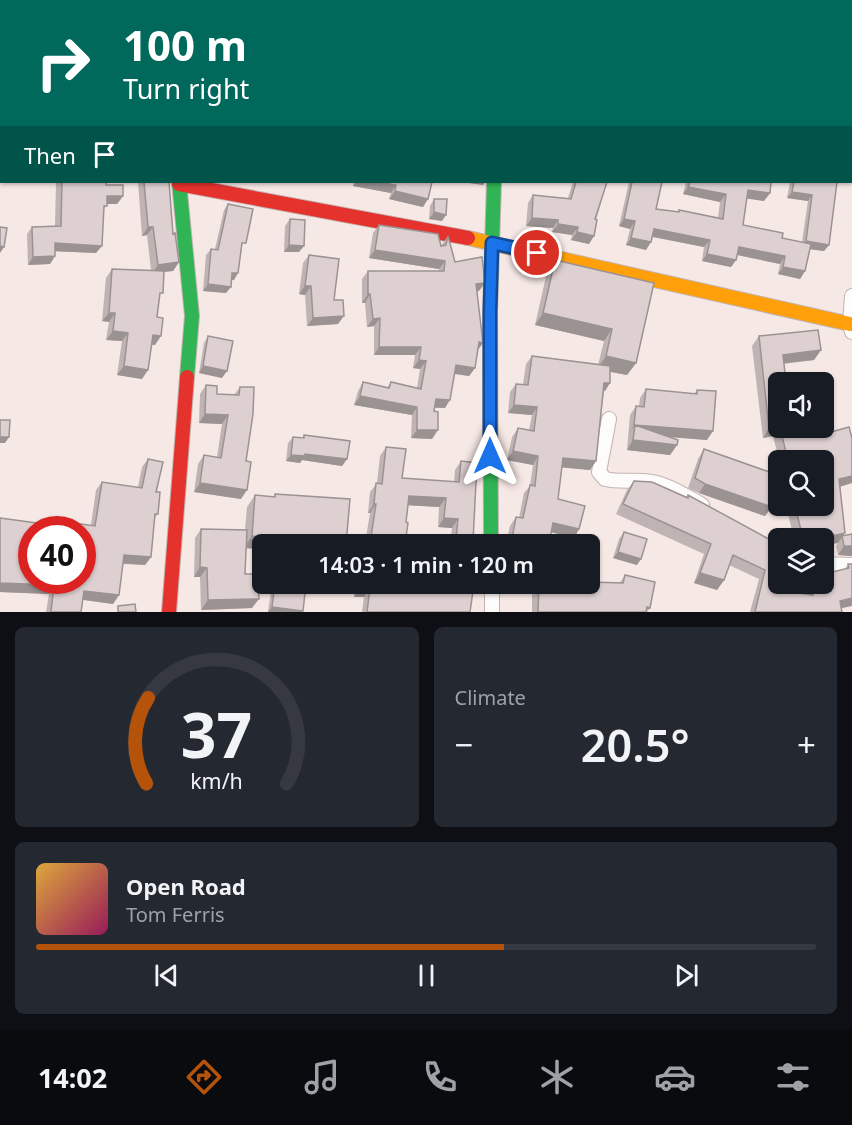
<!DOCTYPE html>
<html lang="en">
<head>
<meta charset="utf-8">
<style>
	body { margin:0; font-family:"Noto Sans",sans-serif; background:#242831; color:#f1f3f6; height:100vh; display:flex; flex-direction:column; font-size:22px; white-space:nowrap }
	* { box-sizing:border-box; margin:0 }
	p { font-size:20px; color:#9ea1a6 }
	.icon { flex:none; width:33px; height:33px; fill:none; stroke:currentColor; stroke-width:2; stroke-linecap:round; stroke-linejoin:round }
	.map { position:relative; height:612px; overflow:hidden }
	.details { display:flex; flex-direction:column; gap:15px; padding:15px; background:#0d0f14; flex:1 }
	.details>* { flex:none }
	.banner { position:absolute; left:0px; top:0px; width:852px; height:183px; box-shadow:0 2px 4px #0004; background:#00695c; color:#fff; overflow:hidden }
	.fabs { position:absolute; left:768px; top:372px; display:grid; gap:12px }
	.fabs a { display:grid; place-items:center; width:66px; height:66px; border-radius:9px; background:#171b24; box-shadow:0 2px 4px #0004; font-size:30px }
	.speed { position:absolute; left:18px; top:516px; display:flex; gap:12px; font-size:30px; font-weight:700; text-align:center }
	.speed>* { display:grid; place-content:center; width:78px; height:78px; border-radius:50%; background:#171b24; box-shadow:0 2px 4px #0004; line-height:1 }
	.speed .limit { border:9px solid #d22; background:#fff; color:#111 }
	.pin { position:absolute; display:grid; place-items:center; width:51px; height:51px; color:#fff; margin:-26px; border:3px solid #fff; border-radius:50%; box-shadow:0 2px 6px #0007 }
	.me { position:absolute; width:66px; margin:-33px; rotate:0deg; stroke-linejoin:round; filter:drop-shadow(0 0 4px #0008) }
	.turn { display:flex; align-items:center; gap:21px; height:126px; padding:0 24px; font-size:27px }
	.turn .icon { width:78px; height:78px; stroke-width:2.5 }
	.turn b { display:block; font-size:42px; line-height:51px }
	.then { display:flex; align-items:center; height:57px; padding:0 24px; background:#0003; gap:12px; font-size:22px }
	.big { font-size:45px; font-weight:600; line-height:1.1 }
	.details .tile { flex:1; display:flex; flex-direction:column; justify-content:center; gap:9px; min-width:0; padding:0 21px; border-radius:9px; background:#242831 }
	.details .dial { align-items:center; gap:0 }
	.dial svg { height:156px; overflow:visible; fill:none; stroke:#363941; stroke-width:7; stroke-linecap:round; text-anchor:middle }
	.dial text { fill:#f1f3f6; stroke:none }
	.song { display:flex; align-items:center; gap:18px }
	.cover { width:72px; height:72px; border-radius:9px; background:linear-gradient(135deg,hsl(40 70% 55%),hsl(330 70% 35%)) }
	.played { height:6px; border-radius:3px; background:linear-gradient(90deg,#b45309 60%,#363941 60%) }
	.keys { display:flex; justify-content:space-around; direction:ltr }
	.heat { display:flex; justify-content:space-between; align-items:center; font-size:33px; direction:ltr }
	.details .tiles { flex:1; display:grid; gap:15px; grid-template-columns:1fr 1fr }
	.tile:last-child { grid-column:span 2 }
	.trip { position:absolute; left:252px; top:534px; width:348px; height:60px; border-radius:9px; background:#171b24; box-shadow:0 2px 4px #0004; font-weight:600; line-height:60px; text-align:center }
	.dock { display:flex; height:96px; justify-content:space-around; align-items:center; background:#090b0e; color:#9ea1a6 }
	.dock .icon { width:42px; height:42px }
	.dock .on { color:#b45309 }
	.dock b { font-size:27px; color:#f1f3f6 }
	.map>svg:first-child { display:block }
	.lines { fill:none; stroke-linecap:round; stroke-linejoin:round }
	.street-casing { stroke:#c1b4b1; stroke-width:16 }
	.fast-casing { stroke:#c1b4b1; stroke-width:16 }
	.slow-casing { stroke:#c1b4b1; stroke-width:16 }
	.jam-casing { stroke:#c1b4b1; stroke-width:16 }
	.street { stroke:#fefcfb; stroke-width:14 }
	.fast { stroke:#30b455; stroke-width:14 }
	.slow { stroke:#ff9f0a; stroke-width:14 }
	.jam { stroke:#e5322d; stroke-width:14 }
	.wall { fill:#bfb3b4 }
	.shaded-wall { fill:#9b9292 }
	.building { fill:#ded0d1; stroke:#9b9292; stroke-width:1.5; fill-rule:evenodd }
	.route-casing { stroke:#114b97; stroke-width:15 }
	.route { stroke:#1a73e8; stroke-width:10 }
</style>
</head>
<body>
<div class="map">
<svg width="852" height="612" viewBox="0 0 852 612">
	<rect width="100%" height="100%" fill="#f6e8e5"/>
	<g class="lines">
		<defs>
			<path id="street" d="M31,0L44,2
				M713,0V2
				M850,141L852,142
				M852,296L850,324L852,332
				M609,419L599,472L605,479C618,482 630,480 644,481C665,482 684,495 702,505
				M824,564L852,565
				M492,584V612"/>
			<path id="fast" d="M179,182L192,316L187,377
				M491,544L490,312L494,182"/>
			<path id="slow" d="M468,238L850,324"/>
			<path id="jam" d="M179,184L468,238
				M169,612L187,377"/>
		</defs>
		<use href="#street" class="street-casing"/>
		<use href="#fast" class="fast-casing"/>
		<use href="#slow" class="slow-casing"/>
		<use href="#jam" class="jam-casing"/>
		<use href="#street" class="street"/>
		<use href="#fast" class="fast"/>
		<use href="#slow" class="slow"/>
		<use href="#jam" class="jam"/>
	</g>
	<path class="wall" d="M56,182H106V185L123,196L117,204H107L103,211L96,253L55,251V256L50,264L28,265L27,234L32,227L55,226Z
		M138,182H169L173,234L179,262L173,271L164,272L159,298L155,345H152L142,379L117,375L122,341L106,340L109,322L102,321L106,278L112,269L151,270L147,235L142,236Z
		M354,182H432L423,207L389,199L391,193L353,186Z
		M573,182H607L589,244L571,240L572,235L552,232L553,228L526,226L528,203L533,195L568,198Z
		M629,182H662L656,209L678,212L679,210L718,218L720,202L683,194L686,182H771L770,193L764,201L747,198L743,225L782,238L802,242L808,201L787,198L790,182H837L829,245L824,251L810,249L805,271L800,279L778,274L780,264L737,255L736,260L731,267L702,261L704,247L652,237L646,250L626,245L630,229L619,226Z
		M434,199L442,221L429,219L430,206Z
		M228,204L241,250L234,280H232L226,293L203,291L206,255L211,249H215L224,210Z
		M290,219L299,252H284L285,226Z
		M379,225L441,246L448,236L455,262L479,291H477L483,343L477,351L475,368L469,376L454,374L445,408H435L432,439L411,438L412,415L354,405L358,391L363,382L387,388L391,382L417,388L420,369L413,368L415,355H374V326L367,327L365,303H362V279L368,271H439V269L369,258L373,233Z
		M309,255L334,300L338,324L307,326L305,295L299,294L303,263Z
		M555,260L654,283L636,363L627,375L610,372L605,391H604L596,461L590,470L562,467L558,499L579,529L574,538L551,532L549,544H506L510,526L516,517L519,518L524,493L530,486L533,465L507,460L512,437L518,428L529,430L532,415L508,413L510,392L516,384H523L526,364L532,356L598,365L604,341L535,325L547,272Z
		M208,336L222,378L199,373L204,343Z
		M759,336L821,350L814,360L784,364L778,428H824L828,433L840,487L843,536L852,534V556L838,555L836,546L838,543L824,538H794L786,506H824V460H779L773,436L763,438L752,346Z
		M206,385L217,394L234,395L240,387L241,499L194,492L198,464L204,455L217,457L222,424L199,423L200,394Z
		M646,389L694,394L697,390L707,440L668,437L677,445L670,455L627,450L630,415L636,406H639L640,398Z
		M304,435L347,459L342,466L302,460L300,463L286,461L288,443L293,437L302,438Z
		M386,447L402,478L454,482L455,470L461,461L471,544H450L452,528L438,527L439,507L408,505L405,544H365L370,513H368L370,492L377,483L380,456Z
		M704,449L773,505L765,516L699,493L688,488L698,459Z
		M148,459L156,492L158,514L154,519L151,557L145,565L123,564L119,595L113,604L83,600L81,612H46L49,594L0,592V518L37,523H59L60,521L91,525L96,490L102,482L138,487L142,467Z
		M634,481L687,497L688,495L778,544L779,590L804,594L803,586L805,584H824L845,569L848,564H852L841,609L842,612H750L759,579L729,565L724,580L717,590L694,583L704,554L616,514L627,490Z
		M275,494L346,544H262V549L246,548L245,574L252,608L201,610L200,577H194L195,538L201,529L245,530L247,507L255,495L273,497Z
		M624,532L637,565L613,558L619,539Z
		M625,575L650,608L647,612H532V590L537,584L620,583Z
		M272,584H306L302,612H268Z
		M354,584H474L470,612H362L364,597H354Z"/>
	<path class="shaded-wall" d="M356,182H378L396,185L391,193L353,186Z
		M461,182H485L483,185Z
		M688,187L726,194L720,202L683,194Z
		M748,190L770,193L764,201L743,198Z
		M395,191L428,199L423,207L389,199Z
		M792,192L812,195L808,201L787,198Z
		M107,196H123L117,204H102Z
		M434,212L446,215L442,221L429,219Z
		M532,218L558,220L553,228L526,226Z
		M624,219L635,221L630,229L619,226Z
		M558,224L578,227L572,235L552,232Z
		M148,227H153L147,235L142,236Z
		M654,229L710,240L704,247L649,236Z
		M577,232L594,236L589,244L571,240Z
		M631,238L651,242L646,250L626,245Z
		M806,241L829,245L824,251L801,248Z
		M55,243L102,246L96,253L49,251Z
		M289,245L304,246L299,252H284Z
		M0,246L4,247L0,253Z
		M739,247L785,256L780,264L733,254Z
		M375,250L445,261L439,269L369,258Z
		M707,254L736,260L731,267L702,261Z
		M55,256L50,264L28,265L33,257Z
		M179,262L173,271L152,273L158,265Z
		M783,267L805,271L800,279L778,274Z
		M232,273H238L234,280L228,279Z
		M485,283L479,291L470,293L476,284Z
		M208,284L231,287L226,293L203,291Z
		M305,286H311L305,295L299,294Z
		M368,294H370L365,303H362Z
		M109,313H115L109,322L102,321Z
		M543,313L612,329L604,341L535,325Z
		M344,316L338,324L307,326L313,318Z
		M380,318L374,326L367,327L373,319Z
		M113,331L128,333L122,341L106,340Z
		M153,335L161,336L155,345L147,344Z
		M479,342L483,343L477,351Z
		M379,347H421L415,355H374Z
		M821,350L814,360L776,364L783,355Z
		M606,356L636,363L627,375L597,369Z
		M419,360L426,361L420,369L413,368Z
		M456,365L475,368L469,376L450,373Z
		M124,366L148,370L142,379L117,375Z
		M203,366L227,371L222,378L199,373Z
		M604,383H610L605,391H599Z
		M360,396L417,407L412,415L354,405Z
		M436,399L450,400L445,408L430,407Z
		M514,405L537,407L532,415L508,413Z
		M205,414L228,415L222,424L199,423Z
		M634,425L713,431L707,440L634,434L635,425L628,434Z
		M778,427L779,428L773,436L763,438L769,428Z
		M417,430H438L432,439L411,438Z
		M0,437H9L5,443H0Z
		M633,440L677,445L670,455L627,450Z
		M513,451L538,456L533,465L507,460Z
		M305,454L347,459L342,466L302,460L300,463L286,461L291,455Z
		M563,458L596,461L590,470L557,467Z
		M852,476V483L833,489L839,479Z
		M200,483L247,490L241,499L194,492Z
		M705,484L776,496H778V505L769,506L772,507L765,516L699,493Z
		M409,496L446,498L439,507L403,505Z
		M374,504H376L370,513H368Z
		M444,518L458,519L452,528L438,527Z
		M553,523L579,529L574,538L547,531Z
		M845,533L838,543L824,546V538Z
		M252,536L331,542L329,544H262V549L243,548Z
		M456,540L473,541L471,544H453Z
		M844,546H852V556L838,555Z
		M618,552L641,559L637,565L613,558Z
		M124,555L151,557L145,565L118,563Z
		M200,567L207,568L200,577H194Z
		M700,573L724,580L717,590L694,583Z
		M0,583L54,585L49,594L0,592Z
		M360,588H370L364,597H354Z
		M84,591L119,595L113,604L78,599Z
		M852,598V606L833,610L840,601Z
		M259,599L252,608L201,610L208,600Z
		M272,607L303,611L302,612H268Z"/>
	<path class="building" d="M505,0H687V2H505Z
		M728,0H834V2H728Z
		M0,8H2V33H0Z
		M62,182H106V185H123V196H107V206H104L102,246L55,243V256L33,257L32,227L61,226Z
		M144,182H169L173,234L175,233L179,262L158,265L153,227H148Z
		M378,182H432L428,199L395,191L396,185Z
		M576,182H607L595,219L597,220L594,236L577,232L578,227L558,224V220L532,218L533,195L571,199Z
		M632,182H662L656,209L679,212V210L723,219L726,194L688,187L690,182H771L770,193L748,190L743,225L783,233L782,238L811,244L805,271L783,267L785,256L739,247L736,260L707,254L710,240L654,229L651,242L631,238L635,221L624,219Z
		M794,182H837L829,245L806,241L812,195L792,192Z
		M434,199H447L446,215L434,212Z
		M228,204L253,209L246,243H242L238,273H232L231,287L208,284L211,249L218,250Z
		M290,219L305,220L304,246L289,245Z
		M379,225L438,234L441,246L446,245L448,236L455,262L482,257L485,283L476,284L483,343L479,342L475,368L456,365L450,400L436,399L434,411L438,412V430H417V407L360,396L363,382L389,388L391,382L421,389L426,361L419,360L421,347H379L380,318L373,319L370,294H368V271H444L445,261L375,250Z
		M0,227L7,228L4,247L0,246Z
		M309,255L339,259L334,300H343L344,316L313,318L311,286H305Z
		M555,260L654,283L636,363L606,356L612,329L543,313Z
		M112,269L164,271L163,293H160L157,317L163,318L161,336L153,335L148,370L124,366L128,333L113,331L115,313H109Z
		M818,330L821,350L783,355L786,382H778V427L769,428L759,336Z
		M208,336L233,341L227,371L203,366Z
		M532,356L610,366V383H604L596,461L563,458L558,499L585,506L579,529L553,523L549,544H511L516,517L523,518L530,485L535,486L538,456L513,451L518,428L534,431L537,407L514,405L516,384L528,385Z
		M206,385L217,386V394L239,395L240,387H254L253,414L246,461L251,462L247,490L200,483L204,455L221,458L228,415L205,414Z
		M646,389L697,394V390L716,391L713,431L634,425L636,406L644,407Z
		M824,396L828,433L849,427L852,438V476L839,479L845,533L823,538H803L795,506H824V460H788L780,428H824Z
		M0,420H10L9,437H0Z
		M635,425L678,440L677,445L633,440Z
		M304,435L350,441L347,459L305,454V456L291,455L293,437L304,438Z
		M386,447L406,449L402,478L459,482L461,461L477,463L473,541L456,540L458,519L444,518L446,498L409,496L406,522L408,523L405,544H370L376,504H374L376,483L382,484Z
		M704,449L778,475V496H776L772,507L705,484L695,478Z
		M148,459L163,462L156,492H160L158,514H155L151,557L124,555L119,595L84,591L81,612H51L54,585L0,583V518L37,523H60V521L95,526L102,482L142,488ZM32,530H82V580H32Z
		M634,481L652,482L688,498V495L778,544V584H782L779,590L813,595L811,584H824V574L849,568L848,564H852V598L840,601L842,612H755L765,570L733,555L724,580L700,573L711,544L623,504Z
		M275,494L350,499L346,544H330L331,542L252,536L255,495L275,497Z
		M201,529L247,530L245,574H258L259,599L208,600L207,568L200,567Z
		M624,532L647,539L641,559L618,552Z
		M852,534V546H844L842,536Z
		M625,575L655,582L650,608L647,607L646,612H538L539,584H590V582L623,583Z
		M275,584H306L303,611L272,607Z
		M360,584H474L470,612H367L370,588H360Z
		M135,604L136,612H118V606Z"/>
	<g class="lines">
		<defs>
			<path id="route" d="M490,456V312L492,243L537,253"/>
		</defs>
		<use href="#route" class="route-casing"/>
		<use href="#route" class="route"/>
	</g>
</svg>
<div class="fabs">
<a><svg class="icon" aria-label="sound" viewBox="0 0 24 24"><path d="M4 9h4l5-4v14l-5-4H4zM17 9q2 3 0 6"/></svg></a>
<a><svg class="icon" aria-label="search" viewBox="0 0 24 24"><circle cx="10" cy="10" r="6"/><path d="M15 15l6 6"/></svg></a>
<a><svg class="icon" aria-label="layers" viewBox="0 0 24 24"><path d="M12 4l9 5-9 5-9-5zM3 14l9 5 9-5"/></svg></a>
</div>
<div class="speed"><div class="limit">40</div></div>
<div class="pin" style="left:537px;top:253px;background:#d93025"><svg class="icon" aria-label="arrive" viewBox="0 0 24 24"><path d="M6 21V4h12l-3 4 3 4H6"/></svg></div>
<svg class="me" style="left:490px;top:456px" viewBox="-20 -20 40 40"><path d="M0-17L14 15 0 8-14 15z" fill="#1a73e8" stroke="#fff" stroke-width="4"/></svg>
<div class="trip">14:03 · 1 min · 120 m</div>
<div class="banner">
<div class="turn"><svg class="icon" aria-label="right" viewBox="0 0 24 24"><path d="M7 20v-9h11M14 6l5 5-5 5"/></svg><div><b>100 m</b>Turn right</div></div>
<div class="then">Then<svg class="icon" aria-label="arrive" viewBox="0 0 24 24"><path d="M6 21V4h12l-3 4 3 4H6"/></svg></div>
</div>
</div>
<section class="details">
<div class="tiles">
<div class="tile dial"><svg viewBox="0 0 100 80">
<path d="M14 69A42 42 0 1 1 86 69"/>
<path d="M14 69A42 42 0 0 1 15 25" stroke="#b45309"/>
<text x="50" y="56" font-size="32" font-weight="700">37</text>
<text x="50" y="72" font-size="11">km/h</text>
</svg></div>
<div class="tile"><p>Climate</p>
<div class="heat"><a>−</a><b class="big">20.5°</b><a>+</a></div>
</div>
<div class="tile">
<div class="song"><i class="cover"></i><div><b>Open Road</b><p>Tom Ferris</p></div></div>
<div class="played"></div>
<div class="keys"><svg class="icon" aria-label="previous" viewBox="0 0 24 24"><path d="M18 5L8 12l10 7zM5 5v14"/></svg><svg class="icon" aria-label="pause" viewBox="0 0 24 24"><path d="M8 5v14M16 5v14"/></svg><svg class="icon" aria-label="next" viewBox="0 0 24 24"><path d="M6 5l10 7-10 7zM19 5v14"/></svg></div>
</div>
</div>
</section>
<nav class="dock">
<b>14:02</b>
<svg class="icon on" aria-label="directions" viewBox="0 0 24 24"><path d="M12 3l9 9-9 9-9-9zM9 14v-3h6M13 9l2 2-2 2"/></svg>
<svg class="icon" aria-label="music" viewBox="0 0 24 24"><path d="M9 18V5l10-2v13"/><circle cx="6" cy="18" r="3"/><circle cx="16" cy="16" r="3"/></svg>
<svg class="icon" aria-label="phone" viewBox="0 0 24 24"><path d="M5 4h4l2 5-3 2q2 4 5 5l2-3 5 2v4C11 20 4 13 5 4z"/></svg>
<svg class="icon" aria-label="climate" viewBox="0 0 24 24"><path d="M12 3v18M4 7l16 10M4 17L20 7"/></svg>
<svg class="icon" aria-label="car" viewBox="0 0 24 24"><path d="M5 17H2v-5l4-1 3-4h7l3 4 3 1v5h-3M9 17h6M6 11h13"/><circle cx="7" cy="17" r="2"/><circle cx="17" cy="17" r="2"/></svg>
<svg class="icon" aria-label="filters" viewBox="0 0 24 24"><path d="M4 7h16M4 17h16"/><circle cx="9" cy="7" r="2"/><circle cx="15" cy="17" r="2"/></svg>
</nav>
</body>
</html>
